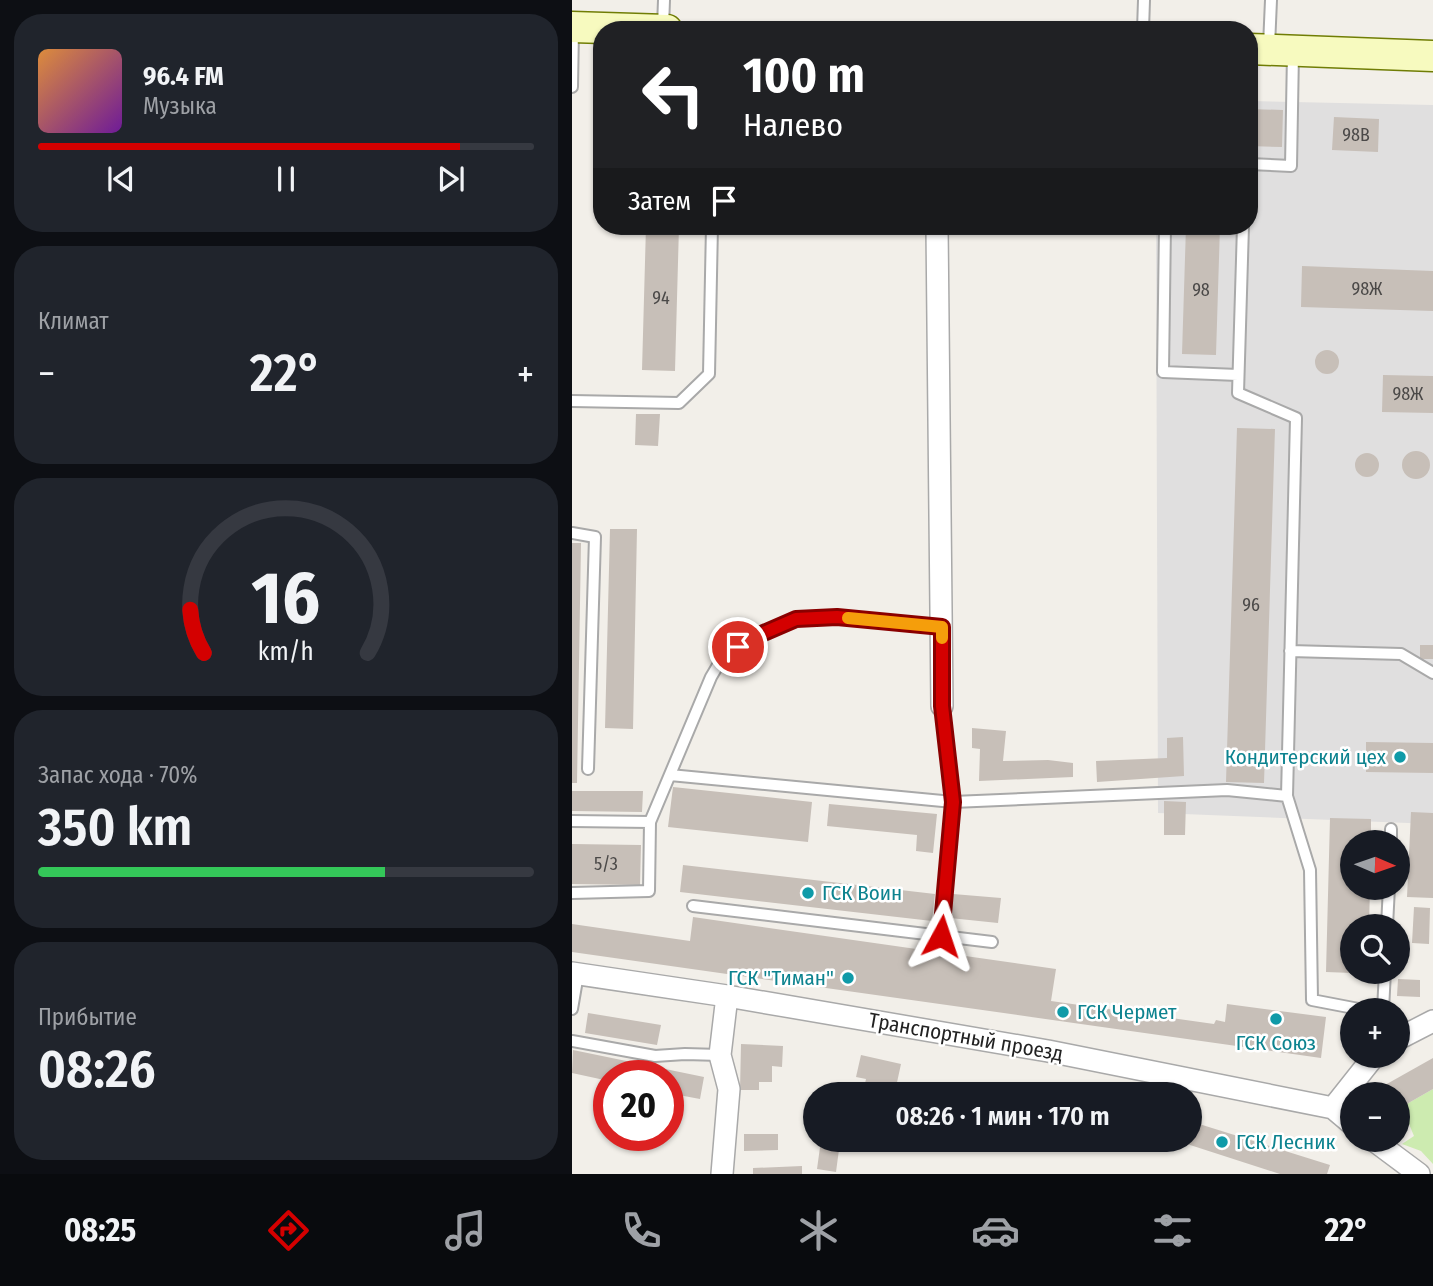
<!DOCTYPE html>
<html lang="ru">
<head>
<meta charset="utf-8">
<style>
	body { margin:0; font-family:"Fira Sans Condensed",sans-serif; background:#20242c; color:#f1f3f6; height:100vh; display:flex; flex-direction:column; font-size:26px; white-space:nowrap }
	* { box-sizing:border-box; margin:0 }
	p { font-size:23px; color:#9ea1a6 }
	.icon { flex:none; width:38px; height:38px; fill:none; stroke:currentColor; stroke-width:2; stroke-linecap:round; stroke-linejoin:round }
	.map { position:relative; flex:1; overflow:hidden }
	.details { display:flex; flex-direction:column; gap:14px; padding:14px; background:#0d0f14; width:572px }
	.details>* { flex:none }
	.hud { position:absolute; left:21px; top:21px; width:665px; height:214px; border-radius:28px; box-shadow:0 2px 5px #0004; background:#202124; color:#fff; overflow:hidden }
	.needle { width:46px; rotate:92deg }
	.controls { position:absolute; left:768px; top:830px; display:grid; gap:14px }
	.controls a { display:grid; place-items:center; width:70px; height:70px; border-radius:50%; background:#171b24; box-shadow:0 2px 5px #0004; font-size:35px }
	.speed { position:absolute; left:21px; top:1060px; display:flex; gap:14px; font-size:35px; font-weight:700; text-align:center }
	.speed>* { display:grid; place-content:center; width:91px; height:91px; border-radius:50%; background:#171b24; box-shadow:0 2px 5px #0004; line-height:1 }
	.speed .limit { border:10px solid #d22; background:#fff; color:#111 }
	.pin { position:absolute; display:grid; place-items:center; width:60px; height:60px; color:#fff; margin:-30px; border:4px solid #fff; border-radius:50%; box-shadow:0 2px 7px #0007 }
	.me { position:absolute; width:77px; margin:-38px; rotate:5deg; stroke-linejoin:round; filter:drop-shadow(0 0 5px #0008) }
	.turn { display:flex; align-items:center; gap:24px; height:147px; padding:0 35px; font-size:32px }
	.turn .icon { width:91px; height:91px; stroke-width:2.5 }
	.turn b { display:block; font-size:49px; line-height:60px }
	.then { display:flex; align-items:center; height:66px; padding:0 35px; background:#0003; gap:14px; font-size:26px }
	.big { font-size:52px; font-weight:600; line-height:1.1 }
	.details .card { flex:1; display:flex; flex-direction:column; justify-content:center; gap:10px; min-width:0; padding:0 24px; border-radius:28px; background:#20242c }
	.details .dial { align-items:center; gap:0 }
	.dial svg { height:182px; overflow:visible; fill:none; stroke:#363941; stroke-width:7; stroke-linecap:round; text-anchor:middle }
	.dial text { fill:#f1f3f6; stroke:none }
	.song { display:flex; align-items:center; gap:21px }
	.cover { width:84px; height:84px; border-radius:10px; background:linear-gradient(135deg,hsl(30 70% 55%),hsl(280 70% 35%)) }
	.played { height:7px; border-radius:4px; background:linear-gradient(90deg,#d40000 85%,#363941 85%) }
	.keys { display:flex; justify-content:space-around; direction:ltr }
	.heat { display:flex; justify-content:space-between; align-items:center; font-size:38px; direction:ltr }
	.charge { height:10px; border-radius:5px; background:linear-gradient(90deg,#34c759 70%,#363941 0) }
	.trip { position:absolute; left:231px; top:1082px; width:399px; height:70px; border-radius:35px; background:#171b24; box-shadow:0 2px 5px #0004; font-weight:600; line-height:70px; text-align:center }
	.tab-bar { display:flex; height:112px; justify-content:space-around; align-items:center; background:#090b0e; color:#9ea1a6 }
	.tab-bar .icon { width:49px; height:49px }
	.tab-bar .active { color:#d40000 }
	.tab-bar b { font-size:32px; color:#f1f3f6 }
	main { display:flex; flex:1; min-height:0 }
	.map>svg:first-child { display:block }
	.residential { fill:#e0dfdf }
	.grass { fill:#cdebb0 }
	.building { fill:#c7bfb8 }
	.lines { fill:none; stroke-linecap:round; stroke-linejoin:round }
	.service-casing { stroke:#a9a9a9; stroke-width:14 }
	.minor-casing { stroke:#a9a9a9; stroke-width:24 }
	.secondary-casing { stroke:#707d05; stroke-width:33 }
	.service { stroke:#fff; stroke-width:10 }
	.minor { stroke:#fff; stroke-width:21 }
	.secondary { stroke:#f7fabf; stroke-width:30 }
	.route-casing { stroke:#8a0000; stroke-width:18 }
	.route { stroke:#d40000; stroke-width:12 }
	.slow { stroke:#f59e0b; stroke-width:12 }
	.culture-dot { fill:#0f9aa8; stroke:#fff; stroke-width:2.5 }
	.labels { text-anchor:middle; stroke-width:5; stroke-linejoin:round; paint-order:stroke }
	.number-label { font-size:18px; fill:#4b4948 }
	.culture-label { font-size:21px; fill:#0d838f; stroke:#fff; text-anchor:start }
	.street-label { font-size:21px; fill:#222; stroke:#fff }
</style>
</head>
<body>
<main>
<section class="details">
<div class="card">
<div class="song"><i class="cover"></i><div><b>96.4 FM</b><p>Музыка</p></div></div>
<div class="played"></div>
<div class="keys"><svg class="icon" aria-label="previous" viewBox="0 0 24 24"><path d="M18 5L8 12l10 7zM5 5v14"/></svg><svg class="icon" aria-label="pause" viewBox="0 0 24 24"><path d="M8 5v14M16 5v14"/></svg><svg class="icon" aria-label="next" viewBox="0 0 24 24"><path d="M6 5l10 7-10 7zM19 5v14"/></svg></div>
</div>
<div class="card"><p>Климат</p>
<div class="heat"><a>−</a><b class="big">22°</b><a>+</a></div>
</div>
<div class="card dial"><svg viewBox="0 0 100 80">
<path d="M14 69A42 42 0 1 1 86 69"/>
<path d="M14 69A42 42 0 0 1 8 50" stroke="#d40000"/>
<text x="50" y="56" font-size="32" font-weight="700">16</text>
<text x="50" y="72" font-size="11">km/h</text>
</svg></div>
<div class="card"><p>Запас хода · 70%</p><b class="big">350 km</b><div class="charge"></div></div>
<div class="card"><p>Прибытие</p><b class="big">08:26</b></div>
</section>
<div class="map">
<svg width="861" height="1174" viewBox="0 0 861 1174">
	<rect width="100%" height="100%" fill="#f2efe9"/>
	<path class="residential" d="M677,101L861,105V824L586,813L584,226H677Z"/>
	<path class="grass" d="M861,1089V1164L849,1151L830,1144L842,1136L837,1124L826,1120V1109Z"/>
	<path class="building" d="M677,109L711,110L710,147L677,146Z
		M762,117L807,119L806,152L760,150Z
		M74,226H107L103,371L70,370Z
		M614,226H648L644,355L610,354Z
		M730,266L861,271V311L729,307Z
		M743 362a12 12 0 1 1 24 0a12 12 0 1 1-24 0Z
		M811,375L861,376V413L810,412Z
		M64,414H88L86,446L63,445Z
		M665,428L703,429L692,783L654,782Z
		M830 465a14 14 0 1 1 28 0a14 14 0 1 1-28 0Z
		M783 465a12 12 0 1 1 24 0a12 12 0 1 1-24 0Z
		M38,529H65L61,729L33,728Z
		M0,543H9L5,783H0Z
		M848,645H861V659H848Z
		M400,728L434,731L431,761L476,760L501,763V777L407,781L408,749L400,748Z
		M611,737L612,776L525,782L524,761L595,758V738Z
		M794,742L861,743V773L794,772Z
		M101,787L240,802L236,842L96,827Z
		M0,791H71L70,812L0,811Z
		M592,801L614,802L613,835H592Z
		M257,804L365,814L361,853L344,851L345,835L255,826Z
		M839,812L861,813V898L835,897Z
		M758,818L799,819V842H780V887H798L797,926H780V973L754,972Z
		M0,844L69,845L68,885L0,884Z
		M111,865L363,894L360,921L108,892Z
		M381,894L429,898L426,923L378,918Z
		M842,907L858,908L857,944L840,943Z
		M121,917L484,969L479,1001L642,1024L644,1020L653,1022L655,1004L754,1017L749,1058L0,952V924L118,941Z
		M826,979L848,980V997L825,996Z
		M16,1013L89,1025L85,1045L13,1033Z
		M169,1044L211,1046L210,1067L200,1066V1082H187V1090H168Z
		M1,1050L132,1077L128,1099L96,1093V1076H37V1081L0,1073Z
		M289,1055L329,1064L324,1087L309,1084L307,1091L292,1088L294,1079L284,1077Z
		M861,1058V1089L826,1109V1094H797Z
		M618,1112L627,1115L624,1123L758,1165L755,1174H708L615,1144L618,1139Z
		M172,1134H206V1150L172,1151Z
		M249,1140L268,1142L264,1172L245,1169Z
		M230,1166V1174H181V1168Z"/>
	<g class="lines">
		<defs>
			<path id="service" d="M91,27L92,0
				M571,30L572,0
				M697,46L699,0
				M0,87L1,30
				M677,164L719,166L721,53
				M593,226L591,372L666,375
				M671,226L666,393L724,418L715,796
				M0,401L107,403L137,374L140,226
				M0,533L23,537L16,769
				M718,651L829,654L861,673
				M98,775L381,802L655,790L715,796L738,870L740,1000L792,1010
				M0,821L78,822L139,677L152,655L180,638L224,619L265,617L370,627
				M819,842V829
				M0,893L77,891L78,822
				M121,906L420,942
				M815,926L817,887
				M369,936L381,802L370,706
				M0,1009L6,974
				M811,1010L813,971
				M0,1041L83,1056L113,1054L148,1055"/>
			<path id="minor" d="M365,226L370,706
				M0,973L155,996L476,1051L761,1108L780,1124
				M826,1039L861,1021
				M761,1108L803,1055
				M800,1139L847,1174
				M150,1174L157,1089L148,1055L155,996"/>
			<path id="secondary" d="M0,27L95,30
				M677,49L861,56"/>
		</defs>
		<use href="#service" class="service-casing"/>
		<use href="#minor" class="minor-casing"/>
		<use href="#secondary" class="secondary-casing"/>
		<use href="#service" class="service"/>
		<use href="#minor" class="minor"/>
		<use href="#secondary" class="secondary"/>
	</g>
	<g class="lines">
		<defs>
			<path id="route" d="M166,647L180,638L224,619L265,617L370,627V706L381,802L369,936"/>
		</defs>
		<use href="#route" class="route-casing"/>
		<use href="#route" class="route"/>
		<path class="slow" d="M276,618L370,627V638"/>
	</g>
	<g class="culture-dot">
		<circle cx="828" cy="757" r="7"/>
		<circle cx="236" cy="893" r="7"/>
		<circle cx="276" cy="978" r="7"/>
		<circle cx="491" cy="1012" r="7"/>
		<circle cx="704" cy="1019" r="7"/>
		<circle cx="650" cy="1142" r="7"/>
	</g>
	<g class="labels">
		<g class="number-label">
			<text x="784" y="141">98В</text>
			<text x="795" y="295">98Ж</text>
			<text x="629" y="296">98</text>
			<text x="89" y="304">94</text>
			<text x="836" y="400">98Ж</text>
			<text x="679" y="611">96</text>
			<text x="34" y="870">5/3</text>
		</g>
		<g class="culture-label">
			<text x="814" y="764" text-anchor="end">Кондитерский цех</text>
			<text x="250" y="900">ГСК Воин</text>
			<text x="262" y="985" text-anchor="end">ГСК "Тиман"</text>
			<text x="505" y="1019">ГСК Чермет</text>
			<text x="704" y="1050" text-anchor="middle">ГСК Союз</text>
			<text x="664" y="1149">ГСК Лесник</text>
		</g>
		<g class="street-label">
			<text transform="translate(394 1037) rotate(10)" y="7">Транспортный проезд</text>
		</g>
	</g>
</svg>
<div class="controls">
<a><svg class="needle" viewBox="-14 -14 28 28"><path d="M0-13l5 13h-10z" fill="#e53935"/><path d="M0 13l5-13h-10z" fill="#9ea1a6"/></svg></a>
<a><svg class="icon" aria-label="search" viewBox="0 0 24 24"><circle cx="10" cy="10" r="6"/><path d="M15 15l6 6"/></svg></a>
<a>+</a>
<a>−</a>
</div>
<div class="speed"><div class="limit">20</div></div>
<div class="pin" style="left:166px;top:647px;background:#d93025"><svg class="icon" aria-label="arrive" viewBox="0 0 24 24"><path d="M6 21V4h12l-3 4 3 4H6"/></svg></div>
<svg class="me" style="left:369px;top:936px" viewBox="-20 -20 40 40"><path d="M0-17L14 15 0 8-14 15z" fill="#d40000" stroke="#fff" stroke-width="4"/></svg>
<div class="trip">08:26 · 1 мин · 170 m</div>
<div class="hud">
<div class="turn"><svg class="icon" aria-label="left" viewBox="0 0 24 24"><path d="M17 20v-9H6M10 6l-5 5 5 5"/></svg><div><b>100 m</b>Налево</div></div>
<div class="then">Затем<svg class="icon" aria-label="arrive" viewBox="0 0 24 24"><path d="M6 21V4h12l-3 4 3 4H6"/></svg></div>
</div>
</div>
</main>
<nav class="tab-bar">
<b>08:25</b>
<svg class="icon active" aria-label="directions" viewBox="0 0 24 24"><path d="M12 3l9 9-9 9-9-9zM9 14v-3h6M13 9l2 2-2 2"/></svg>
<svg class="icon" aria-label="music" viewBox="0 0 24 24"><path d="M9 18V5l10-2v13"/><circle cx="6" cy="18" r="3"/><circle cx="16" cy="16" r="3"/></svg>
<svg class="icon" aria-label="phone" viewBox="0 0 24 24"><path d="M5 4h4l2 5-3 2q2 4 5 5l2-3 5 2v4C11 20 4 13 5 4z"/></svg>
<svg class="icon" aria-label="climate" viewBox="0 0 24 24"><path d="M12 3v18M4 7l16 10M4 17L20 7"/></svg>
<svg class="icon" aria-label="car" viewBox="0 0 24 24"><path d="M5 17H2v-5l4-1 3-4h7l3 4 3 1v5h-3M9 17h6M6 11h13"/><circle cx="7" cy="17" r="2"/><circle cx="17" cy="17" r="2"/></svg>
<svg class="icon" aria-label="filters" viewBox="0 0 24 24"><path d="M4 7h16M4 17h16"/><circle cx="9" cy="7" r="2"/><circle cx="15" cy="17" r="2"/></svg>
<b>22°</b>
</nav>
</body>
</html>
